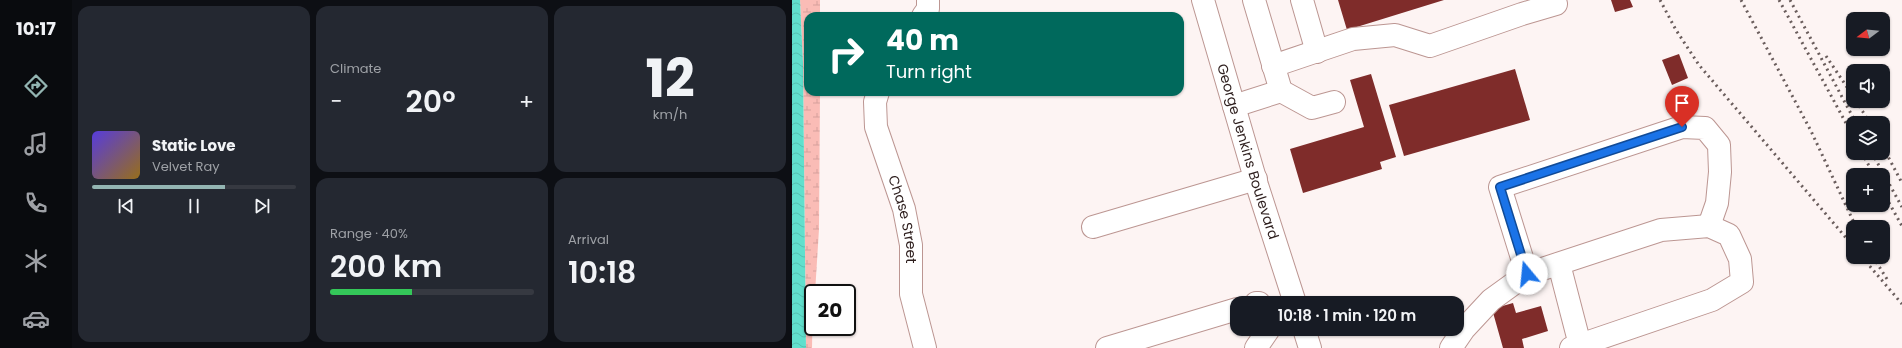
<!DOCTYPE html>
<html lang="en">
<head>
<meta charset="utf-8">
<style>
	body { margin:0; font-family:Poppins,sans-serif; background:#242831; color:#f1f3f6; height:100vh; display:flex; flex-direction:column; font-size:15px; white-space:nowrap }
	* { box-sizing:border-box; margin:0 }
	p { font-size:13px; color:#9ea1a6 }
	.icon { flex:none; width:22px; height:22px; fill:none; stroke:currentColor; stroke-width:2; stroke-linecap:round; stroke-linejoin:round }
	.map { position:relative; flex:1; overflow:hidden }
	.details { display:flex; flex-direction:column; gap:6px; padding:6px; background:#0d0f14; width:720px }
	.details>* { flex:none }
	.top-card { position:absolute; left:12px; top:12px; width:380px; height:84px; border-radius:12px; box-shadow:0 1px 3px #0004; background:#00695c; color:#fff; overflow:hidden }
	.needle { width:26px; rotate:254deg }
	.controls { position:absolute; left:1054px; top:12px; display:grid; gap:8px }
	.controls a { display:grid; place-items:center; width:44px; height:44px; border-radius:8px; background:#171b24; box-shadow:0 1px 3px #0004; font-size:20px }
	.speed { position:absolute; left:12px; top:284px; display:flex; gap:8px; font-size:20px; font-weight:700; text-align:center }
	.speed>* { display:grid; place-content:center; width:52px; height:52px; border-radius:50%; background:#171b24; box-shadow:0 1px 3px #0004; line-height:1 }
	.speed .limit { border:2px solid #111; border-radius:6px; background:#fff; color:#111 }
	.pin { position:absolute; display:grid; place-items:center; width:34px; height:34px; color:#fff; margin:-41px -17px; border-radius:50% 50% 50% 0; rotate:-45deg; box-shadow:0 0 4px #0007 }
	.pin .icon { rotate:45deg }
	.me { position:absolute; width:44px; margin:-22px; rotate:343deg; stroke-linejoin:round; filter:drop-shadow(0 0 3px #0008) }
	.turn { display:flex; align-items:center; gap:14px; height:84px; padding:0 16px; font-size:18px }
	.turn .icon { width:52px; height:52px; stroke-width:2.5 }
	.turn b { display:block; font-size:28px; line-height:34px }
	.big { font-size:30px; font-weight:600; line-height:1.1 }
	.details .card { flex:1; display:flex; flex-direction:column; justify-content:center; gap:6px; min-width:0; padding:0 14px; border-radius:12px; background:#242831 }
	.details .dial { align-items:center; gap:0 }
	.dial b { font-size:52px; line-height:1 }
	.song { display:flex; align-items:center; gap:12px }
	.cover { width:48px; height:48px; border-radius:6px; background:linear-gradient(135deg,hsl(250 70% 55%),hsl(40 70% 35%)) }
	.played { height:4px; border-radius:2px; background:linear-gradient(90deg,#93b5b2 65%,#363941 65%) }
	.keys { display:flex; justify-content:space-around; direction:ltr }
	.heat { display:flex; justify-content:space-between; align-items:center; font-size:22px; direction:ltr }
	.charge { height:6px; border-radius:3px; background:linear-gradient(90deg,#34c759 40%,#363941 0) }
	.details .tiles { flex:1; display:grid; gap:6px; grid-template-columns:repeat(3,1fr) }
	.card:first-child { grid-row:span 2 }
	.trip { position:absolute; left:438px; top:296px; width:234px; height:40px; border-radius:12px; background:#171b24; box-shadow:0 1px 3px #0004; font-weight:600; line-height:40px; text-align:center }
	main { display:flex; flex:1; min-height:0 }
	.tabs { display:flex; flex-direction:column; width:72px; justify-content:space-around; align-items:center; background:#090b0e; color:#9ea1a6 }
	.tabs .icon { width:28px; height:28px }
	.tabs .selected { color:#93b5b2 }
	.tabs b { font-size:18px; color:#f1f3f6 }
	.map>svg:first-child { display:block }
	.wetland { fill:url(#wetland-marsh) }
	.water { fill:url(#water-waves) }
	.building { fill:#7f2c2a }
	.lines { fill:none; stroke-linecap:round; stroke-linejoin:round }
	.minor-casing { stroke:#bc9692; stroke-width:24 }
	.major-casing { stroke:#bc9692; stroke-width:24 }
	.minor { stroke:#fff; stroke-width:22 }
	.major { stroke:#fff; stroke-width:22 }
	.rail { stroke:#6a5d5c; stroke-width:3; stroke-dasharray:2 4; stroke-linecap:butt }
	.route-casing { stroke:#114b97; stroke-width:10 }
	.route { stroke:#1a73e8; stroke-width:7 }
	.labels { text-anchor:middle; stroke-width:4; stroke-linejoin:round; paint-order:stroke }
	.street-label { font-size:14px; fill:#2e1f1e; stroke:#fdf4f3 }
</style>
</head>
<body>
<main>
<nav class="tabs">
<b>10:17</b>
<svg class="icon selected" aria-label="directions" viewBox="0 0 24 24"><path d="M12 3l9 9-9 9-9-9zM9 14v-3h6M13 9l2 2-2 2"/></svg>
<svg class="icon" aria-label="music" viewBox="0 0 24 24"><path d="M9 18V5l10-2v13"/><circle cx="6" cy="18" r="3"/><circle cx="16" cy="16" r="3"/></svg>
<svg class="icon" aria-label="phone" viewBox="0 0 24 24"><path d="M5 4h4l2 5-3 2q2 4 5 5l2-3 5 2v4C11 20 4 13 5 4z"/></svg>
<svg class="icon" aria-label="climate" viewBox="0 0 24 24"><path d="M12 3v18M4 7l16 10M4 17L20 7"/></svg>
<svg class="icon" aria-label="car" viewBox="0 0 24 24"><path d="M5 17H2v-5l4-1 3-4h7l3 4 3 1v5h-3M9 17h6M6 11h13"/><circle cx="7" cy="17" r="2"/><circle cx="17" cy="17" r="2"/></svg>
</nav>
<section class="details">
<div class="tiles">
<div class="card">
<div class="song"><i class="cover"></i><div><b>Static Love</b><p>Velvet Ray</p></div></div>
<div class="played"></div>
<div class="keys"><svg class="icon" aria-label="previous" viewBox="0 0 24 24"><path d="M18 5L8 12l10 7zM5 5v14"/></svg><svg class="icon" aria-label="pause" viewBox="0 0 24 24"><path d="M8 5v14M16 5v14"/></svg><svg class="icon" aria-label="next" viewBox="0 0 24 24"><path d="M6 5l10 7-10 7zM19 5v14"/></svg></div>
</div>
<div class="card"><p>Climate</p>
<div class="heat"><a>−</a><b class="big">20°</b><a>+</a></div>
</div>
<div class="card dial"><b>12</b><p>km/h</p></div>
<div class="card"><p>Range · 40%</p><b class="big">200 km</b><div class="charge"></div></div>
<div class="card"><p>Arrival</p><b class="big">10:18</b></div>
</div>
</section>
<div class="map">
<svg width="1110" height="348" viewBox="0 0 1110 348">
	<defs>
		<pattern id="wetland-marsh" width="20" height="14" patternUnits="userSpaceOnUse"><rect width="20" height="14" fill="#fabcb6"/><path d="M1 5h8M5 5V1M11 12h8M15 12V8" fill="none" stroke="#d7a19c"/></pattern>
		<pattern id="water-waves" width="16" height="10" patternUnits="userSpaceOnUse"><rect width="16" height="10" fill="#61e0cd"/><path d="M0 5q4-4 8 0t8 0" fill="none" stroke="#55c0b0"/></pattern>
	</defs>
	<rect width="100%" height="100%" fill="#fdf4f3"/>
	<path class="wetland" d="M8,0H28V16H16V92H28L27,229L23,293H21L20,348H14L11,64Z"/>
	<path class="water" d="M0,0H8L11,64L14,348H0Z"/>
	<path class="building" d="M546,0H652L555,30Z
		M819,0H838L841,7L823,12Z
		M887,54L896,78L880,85L870,60Z
		M723,69L738,120L612,156L597,105Z
		M579,74L604,157L588,162L590,169L511,193L498,149L572,127L558,80Z
		M721,303L724,313L749,306L756,331L730,339L732,348H711L700,309Z"/>
	<g class="lines">
		<defs>
			<g id="minor">
				<path d="M462,0L489,91L520,108L542,102"/>
				<path d="M510,0L525,52"/>
				<path d="M131,16L136,9V0"/>
				<path d="M481,66L561,39L603,35L638,46L730,14L764,4L762,0"/>
				<path id="s1" d="M86,92L83,102L84,127L112,209L119,245V294L133,348"/>
				<path d="M442,106L489,91"/>
				<path d="M301,227L464,179"/>
				<path d="M767,264L788,345"/>
				<path d="M735,274L708,187L890,127L913,128L927,145L928,172L925,203L917,226"/>
				<path d="M464,303H467"/>
				<path d="M315,348L445,309"/>
				<path d="M464,348L477,329"/>
				<path d="M659,348L672,329L699,300L735,274L869,230L917,226L937,235L948,259L950,282L920,300L779,348"/>
			</g>
			<g id="major">
				<path id="s2" d="M411,0L465,185L503,303"/>
				<path d="M512,329L518,348"/>
			</g>
		</defs>
		<use href="#minor" class="minor-casing"/>
		<use href="#major" class="major-casing"/>
		<use href="#minor" class="minor"/>
		<use href="#major" class="major"/>
		<path class="rail" d="M868,0L884,30L907,65L1061,246
			M949,0L1019,131L1064,227
			M987,0L1061,136
			M998,0L1064,123
			M1034,56L1061,96
			M1064,101L1078,123
			M1091,147L1110,183
			M1070,153L1082,175
			M1080,153L1110,207
			M1091,192L1110,226
			M1070,257L1110,304
			M1081,257L1095,279"/>
	</g>
	<g class="lines">
		<defs>
			<path id="route" d="M735,274L708,187L890,127"/>
		</defs>
		<use href="#route" class="route-casing"/>
		<use href="#route" class="route"/>
	</g>
	<g class="labels">
		<g class="street-label">
			<text dy="5" stroke="none"><textPath href="#s2" startOffset="158">George Jenkins Boulevard</textPath></text>
			<text dy="5" stroke="none"><textPath href="#s1" startOffset="132">Chase Street</textPath></text>
		</g>
	</g>
</svg>
<div class="controls">
<a><svg class="needle" viewBox="-14 -14 28 28"><path d="M0-13l5 13h-10z" fill="#e53935"/><path d="M0 13l5-13h-10z" fill="#9ea1a6"/></svg></a>
<a><svg class="icon" aria-label="sound" viewBox="0 0 24 24"><path d="M4 9h4l5-4v14l-5-4H4zM17 9q2 3 0 6"/></svg></a>
<a><svg class="icon" aria-label="layers" viewBox="0 0 24 24"><path d="M12 4l9 5-9 5-9-5zM3 14l9 5 9-5"/></svg></a>
<a>+</a>
<a>−</a>
</div>
<div class="speed"><div class="limit">20</div></div>
<div class="pin" style="left:890px;top:127px;background:#d93025"><svg class="icon" aria-label="arrive" viewBox="0 0 24 24"><path d="M6 21V4h12l-3 4 3 4H6"/></svg></div>
<svg class="me" style="left:735px;top:274px" viewBox="-20 -20 40 40"><circle r="19" fill="#fff"/><path d="M0-13L10 11 0 6-10 11z" fill="#1a73e8"/></svg>
<div class="trip">10:18 · 1 min · 120 m</div>
<div class="top-card">
<div class="turn"><svg class="icon" aria-label="right" viewBox="0 0 24 24"><path d="M7 20v-9h11M14 6l5 5-5 5"/></svg><div><b>40 m</b>Turn right</div></div>
</div>
</div>
</main>
</body>
</html>
